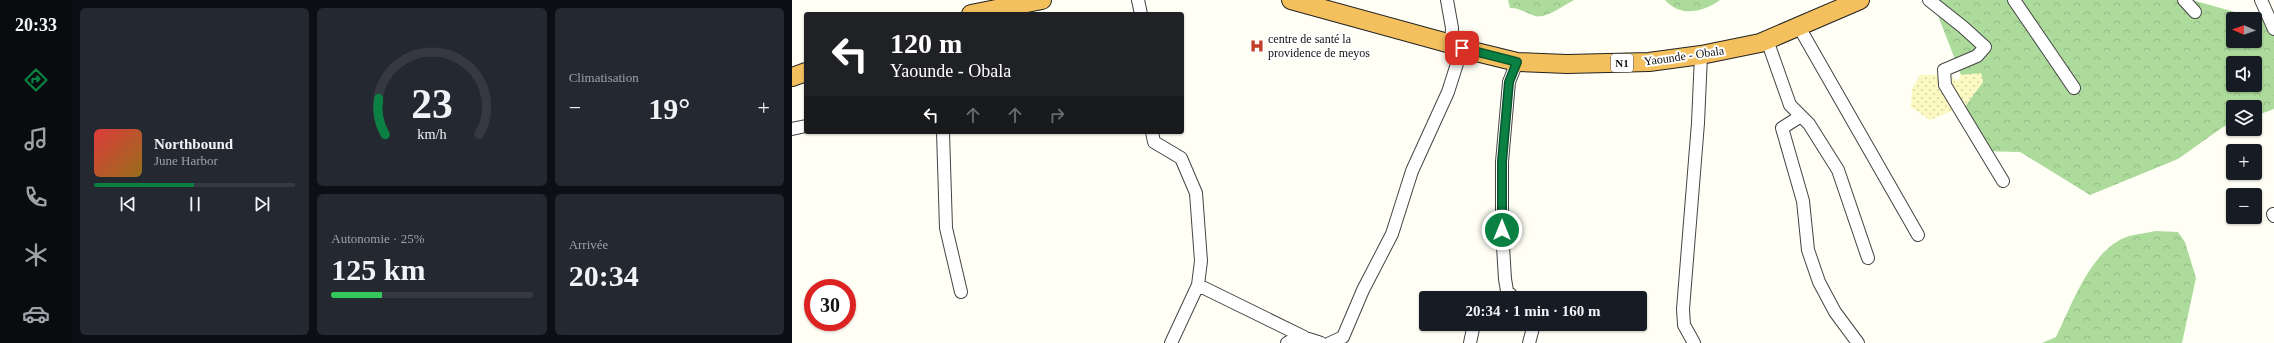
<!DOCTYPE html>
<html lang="fr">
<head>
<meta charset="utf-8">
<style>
	body { margin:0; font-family:Georgia,serif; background:#242831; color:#f1f3f6; height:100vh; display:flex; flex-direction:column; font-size:15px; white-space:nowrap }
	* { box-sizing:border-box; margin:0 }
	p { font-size:13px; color:#9ea1a6 }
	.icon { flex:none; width:22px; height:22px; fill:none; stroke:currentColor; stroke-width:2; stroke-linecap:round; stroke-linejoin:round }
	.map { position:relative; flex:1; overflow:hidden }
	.drawer { display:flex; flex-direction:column; gap:8px; padding:8px; background:#0d0f14; width:720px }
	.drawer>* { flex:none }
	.guide { position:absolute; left:12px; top:12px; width:380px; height:122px; border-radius:4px; box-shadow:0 1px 3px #0004; background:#202124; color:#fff; overflow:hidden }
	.needle { width:26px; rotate:272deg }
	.fabs { position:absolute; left:1434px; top:12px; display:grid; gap:8px }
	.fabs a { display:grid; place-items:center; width:36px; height:36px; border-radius:4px; background:#171b24; box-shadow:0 1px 3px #0004; font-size:20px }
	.speed { position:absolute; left:12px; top:279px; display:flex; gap:8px; font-size:20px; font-weight:700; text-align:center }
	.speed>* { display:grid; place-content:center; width:52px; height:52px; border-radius:50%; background:#171b24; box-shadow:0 1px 3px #0004; line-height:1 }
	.speed .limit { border:6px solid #d22; background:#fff; color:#111 }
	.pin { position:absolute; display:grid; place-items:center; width:34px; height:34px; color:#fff; margin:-17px; border-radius:8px; box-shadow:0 2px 6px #0006 }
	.me { position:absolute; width:44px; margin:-22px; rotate:0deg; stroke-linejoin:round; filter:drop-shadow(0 0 3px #0008) }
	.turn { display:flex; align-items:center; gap:14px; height:84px; padding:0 20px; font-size:18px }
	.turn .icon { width:52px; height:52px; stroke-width:2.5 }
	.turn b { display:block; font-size:28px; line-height:34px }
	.lanes { display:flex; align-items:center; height:38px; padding:0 20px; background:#0003; justify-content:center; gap:20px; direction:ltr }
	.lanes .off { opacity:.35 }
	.big { font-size:30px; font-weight:700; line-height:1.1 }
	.drawer .widget { flex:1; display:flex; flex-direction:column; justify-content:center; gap:6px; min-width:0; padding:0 14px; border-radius:6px; background:#242831 }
	.drawer .dial { align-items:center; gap:0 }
	.dial svg { height:104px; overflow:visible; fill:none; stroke:#363941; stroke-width:7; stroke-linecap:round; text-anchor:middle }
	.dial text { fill:#f1f3f6; stroke:none }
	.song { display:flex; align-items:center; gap:12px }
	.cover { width:48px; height:48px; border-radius:6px; background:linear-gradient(135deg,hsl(0 70% 55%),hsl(40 70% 35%)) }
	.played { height:4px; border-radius:2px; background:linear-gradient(90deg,#0b8043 50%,#363941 50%) }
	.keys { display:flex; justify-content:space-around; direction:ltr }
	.heat { display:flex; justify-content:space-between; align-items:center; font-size:22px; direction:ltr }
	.charge { height:6px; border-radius:3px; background:linear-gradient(90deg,#34c759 25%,#363941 0) }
	.drawer .tiles { flex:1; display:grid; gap:8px; grid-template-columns:repeat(3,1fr) }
	.widget:first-child { grid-row:span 2 }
	.trip { position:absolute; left:627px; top:291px; width:228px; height:40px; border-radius:4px; background:#171b24; box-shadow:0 1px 3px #0004; font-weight:700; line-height:40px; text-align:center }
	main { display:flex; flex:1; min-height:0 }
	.tab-bar { display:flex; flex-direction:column; width:72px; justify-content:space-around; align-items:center; background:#090b0e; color:#9ea1a6 }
	.tab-bar .icon { width:28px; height:28px }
	.tab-bar .on { color:#0b8043 }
	.tab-bar b { font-size:18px; color:#f1f3f6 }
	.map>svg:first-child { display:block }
	.forest { fill:url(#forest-crowns); fill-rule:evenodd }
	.sand { fill:url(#sand-dots) }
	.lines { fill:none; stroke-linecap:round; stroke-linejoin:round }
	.minor-casing { stroke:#444; stroke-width:14 }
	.highway-casing { stroke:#222; stroke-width:20 }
	.minor { stroke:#fff; stroke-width:12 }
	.highway { stroke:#f4c05e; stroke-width:18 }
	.route-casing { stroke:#07532c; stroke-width:10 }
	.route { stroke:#0b8043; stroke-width:7 }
	.labels { text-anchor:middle; stroke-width:4; stroke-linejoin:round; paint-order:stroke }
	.shield { fill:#fff; stroke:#585858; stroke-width:1 }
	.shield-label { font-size:11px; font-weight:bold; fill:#111 }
	.poi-label { font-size:12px; fill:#111; stroke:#fff; text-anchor:start }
	.street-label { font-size:12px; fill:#111; stroke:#fff }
</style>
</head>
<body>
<main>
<nav class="tab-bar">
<b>20:33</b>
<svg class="icon on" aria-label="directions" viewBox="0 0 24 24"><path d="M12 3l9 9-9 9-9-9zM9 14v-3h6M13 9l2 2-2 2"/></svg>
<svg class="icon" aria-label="music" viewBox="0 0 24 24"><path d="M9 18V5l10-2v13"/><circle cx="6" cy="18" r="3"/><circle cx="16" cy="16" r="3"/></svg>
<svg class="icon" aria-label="phone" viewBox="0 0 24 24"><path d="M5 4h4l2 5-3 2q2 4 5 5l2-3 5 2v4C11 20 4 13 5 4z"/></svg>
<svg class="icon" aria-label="climate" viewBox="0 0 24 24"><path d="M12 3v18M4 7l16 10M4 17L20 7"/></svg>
<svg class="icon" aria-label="car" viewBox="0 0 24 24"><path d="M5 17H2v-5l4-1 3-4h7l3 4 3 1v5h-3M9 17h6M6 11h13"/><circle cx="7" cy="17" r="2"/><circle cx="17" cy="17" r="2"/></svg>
</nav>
<section class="drawer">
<div class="tiles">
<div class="widget">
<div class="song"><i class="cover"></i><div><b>Northbound</b><p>June Harbor</p></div></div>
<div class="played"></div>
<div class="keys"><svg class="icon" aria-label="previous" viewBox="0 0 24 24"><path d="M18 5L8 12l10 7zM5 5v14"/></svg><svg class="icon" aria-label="pause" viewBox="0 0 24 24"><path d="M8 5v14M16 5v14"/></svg><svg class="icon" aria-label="next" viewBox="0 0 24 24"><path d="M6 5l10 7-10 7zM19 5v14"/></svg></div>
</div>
<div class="widget dial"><svg viewBox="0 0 100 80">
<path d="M14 69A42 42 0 1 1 86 69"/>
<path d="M14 69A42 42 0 0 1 9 41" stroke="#0b8043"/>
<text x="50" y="56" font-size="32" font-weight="700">23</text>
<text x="50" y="72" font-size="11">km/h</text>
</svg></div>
<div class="widget"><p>Climatisation</p>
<div class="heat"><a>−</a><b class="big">19°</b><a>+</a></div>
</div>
<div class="widget"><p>Autonomie · 25%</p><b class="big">125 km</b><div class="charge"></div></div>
<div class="widget"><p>Arrivée</p><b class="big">20:34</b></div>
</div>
</section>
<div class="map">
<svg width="1482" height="343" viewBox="0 0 1482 343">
	<defs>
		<pattern id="forest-crowns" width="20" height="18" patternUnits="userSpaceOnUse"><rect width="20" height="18" fill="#acdb9c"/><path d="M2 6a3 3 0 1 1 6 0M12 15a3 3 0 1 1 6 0" fill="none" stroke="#93bb85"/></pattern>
		<pattern id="sand-dots" width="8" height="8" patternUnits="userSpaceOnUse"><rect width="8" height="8" fill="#fbf9c1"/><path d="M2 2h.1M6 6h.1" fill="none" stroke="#d6d4a5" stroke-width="1.8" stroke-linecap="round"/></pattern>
	</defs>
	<rect width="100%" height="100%" fill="#fffff5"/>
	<path class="forest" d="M716,0H782C772,5 754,19 743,16C734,13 728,8 718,8Z
		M873,0H928C910,13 888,17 873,0Z
		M1140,0H1400L1482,23V109L1463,116V107H1441V123L1431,127L1386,159L1298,195L1228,152L1185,151L1162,110L1174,105L1191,82L1189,74L1169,75ZM1441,19H1463V41H1441ZM1441,63H1463V85H1441Z
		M1364,231L1386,232L1393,242L1404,278L1390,343H1250L1264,337C1280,305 1299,248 1337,236C1345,234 1355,233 1364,231Z"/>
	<path class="sand" d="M1189,73L1191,82L1174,105L1138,120L1119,107L1120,89L1128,75H1156L1166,81L1169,75Z"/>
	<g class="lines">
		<defs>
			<path id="minor" d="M346,0L349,14
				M655,0L660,28L659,44
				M1137,0L1171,27L1193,47L1185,56L1152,70L1153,85L1211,181
				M1222,0L1282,88
				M1392,0L1403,12
				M1469,0L1482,29
				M1007,27L1126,235
				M975,40L998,105L1017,124L1046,170L1076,258
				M1009,116L990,128L1011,201L1016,250L1027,282L1043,312L1066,343
				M0,129L14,126
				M151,132L154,228L169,292
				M360,132L362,142L389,158L404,193L409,261L406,285L379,343
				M1481,214L1482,216
				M406,285L512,337
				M722,298L715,291L713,279L710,230V162L717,82L725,62
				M495,343C507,334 515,338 529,343
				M538,343L551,337L571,290L600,234L620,171L656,92L670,48
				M678,343L682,324
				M737,343L742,324
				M902,343L892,325L891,309L906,123L909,55"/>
			<path id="highway" d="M499,0L659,44L676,50L725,62L775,64L857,62L909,55L968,43L1068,0
				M179,14L250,0
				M0,77L14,72"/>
		</defs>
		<use href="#minor" class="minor-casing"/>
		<use href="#highway" class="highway-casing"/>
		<use href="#minor" class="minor"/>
		<use href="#highway" class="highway"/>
	</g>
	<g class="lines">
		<defs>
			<path id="route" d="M670,48L725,62L717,82L710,162V230"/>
		</defs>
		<use href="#route" class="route-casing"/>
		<use href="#route" class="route"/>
	</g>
	<defs>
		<symbol id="hospital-bare" viewBox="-9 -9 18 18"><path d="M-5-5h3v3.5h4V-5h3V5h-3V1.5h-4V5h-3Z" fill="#c33e27" stroke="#fff" stroke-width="2.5" paint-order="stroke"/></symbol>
	</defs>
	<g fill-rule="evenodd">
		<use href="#hospital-bare" x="455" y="36" width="20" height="20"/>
	</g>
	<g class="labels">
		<rect class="shield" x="819" y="54" width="22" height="18" rx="3"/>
		<g class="shield-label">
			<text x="830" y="67">N1</text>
		</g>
		<g class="poi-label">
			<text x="476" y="43">centre de santé la<tspan x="476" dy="14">providence de meyos</tspan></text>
		</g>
		<g class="street-label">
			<text transform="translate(892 56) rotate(-8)" y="4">Yaounde - Obala</text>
		</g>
	</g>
</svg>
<div class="fabs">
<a><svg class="needle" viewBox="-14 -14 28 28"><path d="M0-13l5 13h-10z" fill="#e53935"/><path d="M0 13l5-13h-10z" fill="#9ea1a6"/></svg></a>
<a><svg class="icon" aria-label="sound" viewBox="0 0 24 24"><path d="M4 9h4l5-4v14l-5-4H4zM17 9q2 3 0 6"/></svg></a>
<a><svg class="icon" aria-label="layers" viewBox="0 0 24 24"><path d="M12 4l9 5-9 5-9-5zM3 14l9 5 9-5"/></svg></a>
<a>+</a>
<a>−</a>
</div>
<div class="speed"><div class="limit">30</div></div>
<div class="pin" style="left:670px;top:48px;background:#d93025"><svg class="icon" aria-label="arrive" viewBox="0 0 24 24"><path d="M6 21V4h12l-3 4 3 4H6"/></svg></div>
<svg class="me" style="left:710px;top:230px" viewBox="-20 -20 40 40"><circle r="17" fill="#0b8043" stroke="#fff" stroke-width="3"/><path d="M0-11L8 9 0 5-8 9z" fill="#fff"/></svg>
<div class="trip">20:34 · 1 min · 160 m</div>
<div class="guide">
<div class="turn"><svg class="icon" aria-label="left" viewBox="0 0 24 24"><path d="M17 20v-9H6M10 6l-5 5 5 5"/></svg><div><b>120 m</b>Yaounde - Obala</div></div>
<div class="lanes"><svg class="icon" aria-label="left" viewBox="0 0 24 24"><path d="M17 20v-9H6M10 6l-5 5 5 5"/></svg><svg class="icon off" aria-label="ahead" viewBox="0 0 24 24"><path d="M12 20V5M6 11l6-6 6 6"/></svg><svg class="icon off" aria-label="ahead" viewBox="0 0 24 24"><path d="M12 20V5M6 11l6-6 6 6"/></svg><svg class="icon off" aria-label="right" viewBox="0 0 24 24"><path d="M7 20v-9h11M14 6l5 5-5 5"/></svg></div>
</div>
</div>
</main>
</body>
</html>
